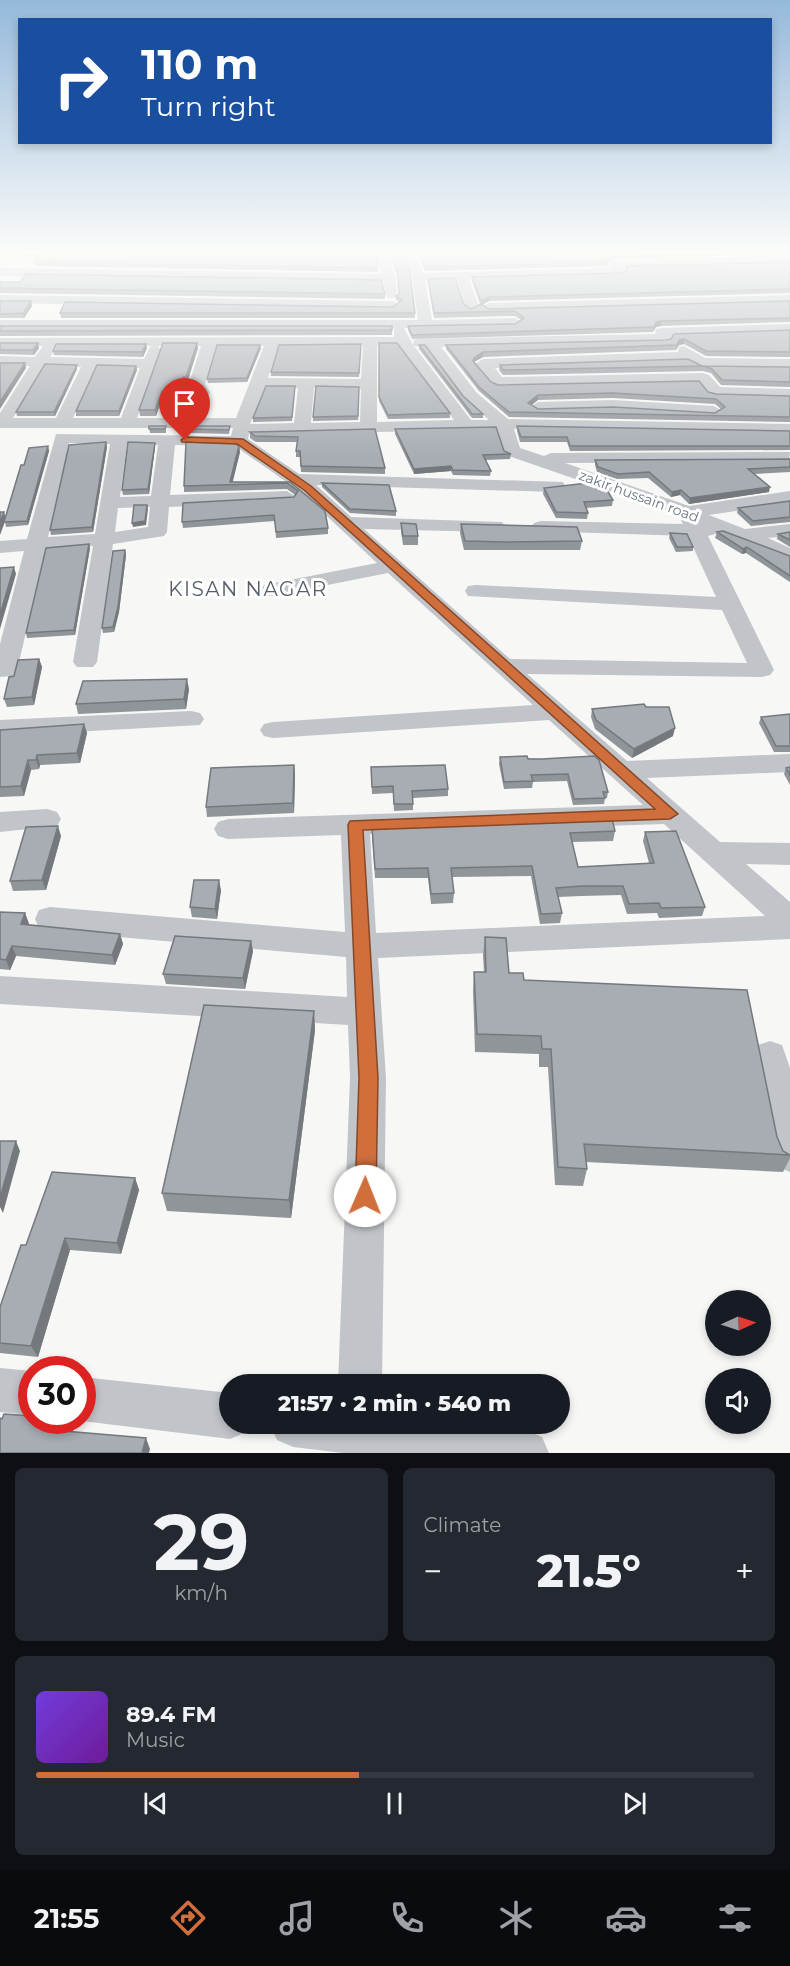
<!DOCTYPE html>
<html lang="en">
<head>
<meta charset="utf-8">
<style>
	body { margin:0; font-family:Montserrat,sans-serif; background:#242831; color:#f1f3f6; height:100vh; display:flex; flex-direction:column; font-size:22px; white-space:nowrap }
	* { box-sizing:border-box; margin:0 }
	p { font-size:20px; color:#9ea1a6 }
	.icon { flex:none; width:33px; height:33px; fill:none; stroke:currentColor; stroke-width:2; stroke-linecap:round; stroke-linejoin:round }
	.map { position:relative; height:1453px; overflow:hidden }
	.drawer { display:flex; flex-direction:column; gap:15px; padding:15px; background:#0d0f14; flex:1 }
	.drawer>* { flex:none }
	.guide { position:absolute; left:18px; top:18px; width:754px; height:126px; border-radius:0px; box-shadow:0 3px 9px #0003; background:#1a4fa0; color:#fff; overflow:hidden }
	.needle { width:39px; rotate:87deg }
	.tools { position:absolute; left:705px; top:1290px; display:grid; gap:12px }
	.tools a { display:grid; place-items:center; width:66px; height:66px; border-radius:50%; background:#171b24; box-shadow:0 3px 9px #0003; font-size:30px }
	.speed { position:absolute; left:18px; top:1356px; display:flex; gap:12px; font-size:30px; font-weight:700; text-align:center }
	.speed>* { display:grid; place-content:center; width:78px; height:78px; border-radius:50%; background:#171b24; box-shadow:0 3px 9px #0003; line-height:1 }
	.speed .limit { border:9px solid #d22; background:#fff; color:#111 }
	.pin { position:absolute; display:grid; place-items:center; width:51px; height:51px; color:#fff; margin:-62px -26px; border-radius:50% 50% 50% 0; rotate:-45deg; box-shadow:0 0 6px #0007 }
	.pin .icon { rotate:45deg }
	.me { position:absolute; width:66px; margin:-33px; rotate:1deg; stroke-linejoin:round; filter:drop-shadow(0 0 4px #0008) }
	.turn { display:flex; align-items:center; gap:21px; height:126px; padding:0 24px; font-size:27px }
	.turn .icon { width:78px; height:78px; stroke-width:2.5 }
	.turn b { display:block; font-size:42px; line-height:51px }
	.big { font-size:45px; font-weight:800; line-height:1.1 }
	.drawer .card { flex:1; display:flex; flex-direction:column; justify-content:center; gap:9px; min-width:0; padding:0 21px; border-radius:9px; background:#242831 }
	.drawer .dial { align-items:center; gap:0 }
	.dial b { font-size:78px; line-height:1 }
	.song { display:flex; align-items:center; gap:18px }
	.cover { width:72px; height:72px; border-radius:9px; background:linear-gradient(135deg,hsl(260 70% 55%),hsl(280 70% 35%)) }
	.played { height:6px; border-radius:3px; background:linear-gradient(90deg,#d06e3c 45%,#363941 45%) }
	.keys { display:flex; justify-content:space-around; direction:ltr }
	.heat { display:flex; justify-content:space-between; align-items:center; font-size:33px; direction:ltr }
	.drawer .tiles { flex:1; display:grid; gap:15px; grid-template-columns:1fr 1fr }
	.card:last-child { grid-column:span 2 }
	.trip { position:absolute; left:219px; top:1374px; width:351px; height:60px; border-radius:30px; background:#171b24; box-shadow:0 3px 9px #0003; font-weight:800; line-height:60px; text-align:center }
	.dock { display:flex; height:96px; justify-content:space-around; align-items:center; background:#090b0e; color:#9ea1a6 }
	.dock .icon { width:42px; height:42px }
	.dock .selected { color:#d06e3c }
	.dock b { font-size:27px; color:#f1f3f6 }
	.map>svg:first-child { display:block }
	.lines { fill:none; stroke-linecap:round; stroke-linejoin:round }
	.minor { fill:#c1c4c8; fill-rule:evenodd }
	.wall { fill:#90959a; fill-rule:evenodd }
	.shaded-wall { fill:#75797d }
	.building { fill:#a7adb3; stroke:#75797d; stroke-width:1.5; fill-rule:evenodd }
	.route { fill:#d06e3c; stroke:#874827; stroke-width:1.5 }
	.labels { text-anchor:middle; stroke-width:6; stroke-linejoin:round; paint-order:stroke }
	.far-street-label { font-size:14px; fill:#6a7583; stroke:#fff }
	.quarter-label { font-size:20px; letter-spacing:1.5px; fill:#575f68; stroke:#fff }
</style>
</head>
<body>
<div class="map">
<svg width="790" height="1453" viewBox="0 0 790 1453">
	<rect width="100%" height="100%" fill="#f7f7f5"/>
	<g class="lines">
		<path class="minor" d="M377,254H389L396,278L397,298H387L383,282L0,276V268L381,274Z
			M404,254H416L423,273L610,268V262L614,261L790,256V264L624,268V274L620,275L469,279L479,307L472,311L465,307L457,280L425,281L432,320L515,318L522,322L515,326L404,328L413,345L414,340L419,339L655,334L656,329L661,328L790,324V332L671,336L670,341L665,342L441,347L477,393L508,419L790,424V434L514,429L520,448L544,456L551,453L790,452L789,462L565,463L689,506L790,491V503L709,515L745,529L790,524V536L768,538L790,548V561L719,533L708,536L774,670L770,675L762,677L527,674L627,761L790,754V772L647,778L720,842L790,843V865L746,864L790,902V939L378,958L386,1078L382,1384H338L350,1078L348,1025L0,1004V976L347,997L346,957L50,931L39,928L35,919L39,910L50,907L345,932L341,835L228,839L218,836L214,829L218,822L228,819L643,805L549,720L273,738L264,736L260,730L264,724L273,722L533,705L388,573L272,596L264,595L261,590L264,585L377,563L301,492L235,446L175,445L170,495L287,491L296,497L294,501L169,507L167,532L164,536L113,544L97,662L93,667H77L73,662L93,546L45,550L17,671L13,676L0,677V644L24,551L0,553V541L27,539L56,434L231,436L233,428H0V413L30,366H0V356L35,357L43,346H0V338L394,337V328H0V320H418L412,277ZM363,345L361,379L268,378L278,346ZM377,345H398L454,420L377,422ZM53,346H153L150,347L144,359L50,357L55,349ZM157,346H201L189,384L196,396L202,398L210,393L205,384L216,346H264L236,418H137L162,350ZM414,346L426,347L465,399L489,420H471ZM45,366L81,367L56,418H13ZM96,367L140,368L121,418H73ZM265,388H298L294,423L250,424ZM314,388L361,389L360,422L311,423ZM497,430L506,455L665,510L679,516L683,524L541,521L534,523L531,527L534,531L688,536L716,597L476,585L468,586L465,591L468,596L722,610L747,663L510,659L364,529L495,532L502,530L505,526L502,522L351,517L316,485L556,492L565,486L563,482L299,474L248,439L249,434ZM69,443L110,444L95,534L48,537ZM127,444L158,445L151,496L120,497ZM150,507L148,527L115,532L118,508ZM664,824L765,916L376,933L370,834Z
			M0,295L393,301L400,305L393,309L0,303Z
			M790,295V303L489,311L482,307L489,303Z
			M684,346L705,358L790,359V369L701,368L688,361L495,368L502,377L703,373L709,375L720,387L790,389V399L715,397L709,395L699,383L498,387L492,385L475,364L483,359L678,352L679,347Z
			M612,400L714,406L722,411L714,416L612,410L538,412L530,407L538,402Z
			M191,711L200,713L204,719L200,725L0,736V720Z
			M47,809L57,812L61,819L57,826L0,832V812Z
			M770,1041L782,1045L790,1068V1172L777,1167L771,1154L753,1056L758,1045Z
			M0,1368L32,1371V1415L0,1412Z
			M82,1377L230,1393V1424H249L246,1432L230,1439L82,1421Z
			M270,1424H474L526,1430L542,1437L549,1453H343L293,1447L277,1440Z"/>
	</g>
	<path class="wall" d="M23,254H376L378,272L35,266L34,262L39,256H23Z
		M390,254H403L415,313V318H61L60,313L393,307L399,302L396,300V296L399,294L398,278Z
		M418,254H790L614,259L608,261V266L425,271Z
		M790,262V293L489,301L482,305L489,309L790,301V322L661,326L656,327L653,332L412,339L408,330V326L515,324L521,320L515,316L434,318L428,279L471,309L480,304L472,281V277L621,273Z
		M0,282L385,294V299L0,293Z
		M0,301L32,306L24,318H0Z
		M0,326H392V335L0,336Z
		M790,330V357L706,356L684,344L679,345L676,350L483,357L474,362L491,382L498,385L708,392L716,394L790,396V422L509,417L479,391L446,349V345L666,340ZM612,398L715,404L721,409L715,413L538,409L531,405L538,400Z
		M0,343L39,348L34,355L0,354Z
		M379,343L450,413V418L388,419L379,401Z
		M361,344L359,377L271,376V372Z
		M419,345L463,396L483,414V418H472L419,349Z
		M147,348L143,357L54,355L53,351Z
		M198,348L187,383H183L179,396H163L156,416H140L139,410Z
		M261,348L247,382L208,383L207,379Z
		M500,365L790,367V387L721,385L711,373L703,371L503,375L499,370Z
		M136,366L137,370L119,416H76V411Z
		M77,369L55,416H17L16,412Z
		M359,387L358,420L313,421V417Z
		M295,390L292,421L253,422V418Z
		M149,426H166V433H150Z
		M230,426L229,434L187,433V429Z
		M517,426L790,431V450L570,451L567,442H520L517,431Z
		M375,429L385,468V474L301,472L300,457H296V451L298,442H256L250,438V432Z
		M395,429L504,451L511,454L510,459L485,460L491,471L490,476L453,475L451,471L414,474L395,434Z
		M106,442L107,447L93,532L51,535L50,530Z
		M155,443V447L149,494L123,495L122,490Z
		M48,446L49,451L28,525L6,527L5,521L0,535L24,465Z
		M239,446L240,452L232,482H290L328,528V534L276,538L275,521L183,528L182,522L294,497L295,495L287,489L184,492V486Z
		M790,459V472L754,474L769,492L689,504L680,495L671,497L648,478L617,479L597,472L595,465V460Z
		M322,483L396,511V516L350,513L322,487Z
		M544,488L613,500L612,506L586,508L588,513L587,519L556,518L543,494Z
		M790,501V522L751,526L737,513L738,508Z
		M401,523L418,536V545H403L401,532Z
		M461,524L582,541L580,550H464L460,533Z
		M717,532L790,556V582L746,553L742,554L715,538Z
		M790,532V547L777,539L778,534Z
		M670,533L693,547V551L676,552L669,538Z
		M90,548L75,635L27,638L26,633Z
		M125,550L126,555L119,612L114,632L103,633L102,628Z
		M39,659L42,667L34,705L7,707L4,699Z
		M189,689L186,709L78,714L76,704Z
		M592,709L673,736L632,758L595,729L591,717Z
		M790,714V752H774L759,723L761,717Z
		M84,724L87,733L80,763L40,765L39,769L31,770L24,796L0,797V730Z
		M500,757L542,759L608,792L607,798H605L604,804L573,805L567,781L533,782L532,788L504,789L499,764Z
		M294,765L295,775L294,813L207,817L206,807Z
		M371,767L448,789V796L413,798V810L394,811L393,793L372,794Z
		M790,767V785L784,774L786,768Z
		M615,831L613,841L572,842L578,867L649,863L643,841L645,832L705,907L702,916L659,918L657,913L627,914L621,895L581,896L558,897L562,913L560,923L540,924L531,876L452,877L454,893L453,903L431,904L428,878H375L372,836Z
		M61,836L46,890L13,891L10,881Z
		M221,890L217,919L192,917L190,907Z
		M0,912L25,913L29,924L28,925L120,934L123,944L115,965L16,956L10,970L0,969Z
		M485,937L509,973L524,980L777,1137L783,1151L790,1155V1158L783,1172L586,1162L587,1169L583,1186L555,1185L548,1067H539V1054L475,1052L473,990L474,972H484L483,955Z
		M251,941L253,951L245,989L166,984L163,974Z
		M314,1011L315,1030L291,1218L167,1211L162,1193Z
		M135,1178L139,1190L121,1254L70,1250L38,1357L0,1353V1307L26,1245Z"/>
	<path class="shaded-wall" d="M614,255V259L608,261L609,257Z
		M489,297V301L481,305V301Z
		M31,301L32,306L24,318L23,313Z
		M662,321L661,326L656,327L653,332L656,322Z
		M684,339V344L679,345L676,350L679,340Z
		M38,343L39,348L34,355L33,350Z
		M197,343L198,348L187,383L186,377Z
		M146,344L147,348L143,357L142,352Z
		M260,345L261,348L247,382V378Z
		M483,352V357L474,362V358Z
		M25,363L26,368L0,409V402Z
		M77,365V369L55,416L54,412Z
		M136,366L137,370L119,416V411Z
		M183,377V383L179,396L178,391Z
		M162,391L163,396L156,416L155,410Z
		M538,395V400L528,408V403Z
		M106,442L107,447L93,532L92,527Z
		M155,443V447L149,494L148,489Z
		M48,446L49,451L28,525L27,521Z
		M239,446L240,452L232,485L230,482Z
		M451,466V471L414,474V469Z
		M770,487L769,492L689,504L690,498Z
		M681,490L680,495L671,497L672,492Z
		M147,505L148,509L146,525L133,527L132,523Z
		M4,512L6,519L0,535V523Z
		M89,544L90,548L75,635L74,630Z
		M747,547L746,553L742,554L743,549Z
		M125,550L126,555L119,612L114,632L113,627Z
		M14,567L16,574L0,629V615Z
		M39,659L42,667L34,705L32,697Z
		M187,679L189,689L186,709L184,699Z
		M84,724L87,733L80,763L77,753Z
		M675,728L673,736L632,758L634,749Z
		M37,755L40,765L39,769L36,760Z
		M28,760L31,770L24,796L21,786Z
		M294,765L295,775L294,813L293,803Z
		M58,826L61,836L46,890L42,880Z
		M219,880L221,890L217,919L215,909Z
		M25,913L29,924L24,935L21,924Z
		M120,934L123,944L115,965L112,955Z
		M251,941L253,951L245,989L243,978Z
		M12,946L16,956L10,970L6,960Z
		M314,1011L315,1030L291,1218L289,1200Z
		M16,1141L20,1151L3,1213L0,1207V1198Z
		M135,1178L139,1190L121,1254L117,1243Z
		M65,1238L70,1250L38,1357L31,1346Z
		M67,1420H68L73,1430L70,1442L64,1431Z
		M146,1438L150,1449L149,1453H142Z"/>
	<path class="building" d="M40,254H376L378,268L34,262Z
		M391,254H403L410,273L415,313H60L65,302L393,307L402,300L396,296L399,294L398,274Z
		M420,254H638L614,255L609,257L608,262L425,267Z
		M790,262V289L489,297L481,301L472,277L621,273L626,271L627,266Z
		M26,274L381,280L385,294L0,288V282H20Z
		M455,278L463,303L471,309L481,304L489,309L790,301V318L662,321L656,322L654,327L412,335L408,326L515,324L524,318L515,311L434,313L428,279Z
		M0,301H31L23,313L0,314Z
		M0,326H392V330L0,331Z
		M790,330V352L706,351L684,339L679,340L677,345L483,352L474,358L473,361L491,382L498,385L699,381L708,392L716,394L790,396V417L509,412L479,387L446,345L666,340L671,339L674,334ZM613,393L716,399L725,407L715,413L613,407L538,409L528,403L538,395Z
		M0,343H38L33,350H0Z
		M163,343H197L186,377H183L178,391H162L155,410H139Z
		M379,343H397L450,413L388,415L379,397Z
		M56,344H146L142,352L53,351Z
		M361,344L359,373L271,372L279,345Z
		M217,345H260L247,378L207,379Z
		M419,345H425L463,396L483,414H472Z
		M688,359L702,366L790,367V382L722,380L712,369L704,366L503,370L500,365Z
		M0,363H25L0,402Z
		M45,364L77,365L54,412H16Z
		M97,365L136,366L119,411H76Z
		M266,386H295L292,417L253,418Z
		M316,386L359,387L358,416L313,417Z
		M149,426H166L165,429H149Z
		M187,426H230L229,430L187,429Z
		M517,426L790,431V446H570L567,437H521Z
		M496,427L504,451L511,454L483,455L491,471L453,470L451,466L414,469L395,429Z
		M375,429L385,468L301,466L300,451H296L298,437L255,436L250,432Z
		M106,442L92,527L50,530L69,445Z
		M128,442L155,443L148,489L122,490Z
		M186,442L234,443L239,446L230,482H290L325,511L328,528L276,532L274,515L182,522L183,503L294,497L298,491L287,483L184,486Z
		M48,446L27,521L4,522L21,465H24L29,448Z
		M790,459V467L748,469L770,487L690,498L681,490L672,492L649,472L618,474L598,467L595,460Z
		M596,482L604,485L613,500L584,502L588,513L556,512L544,488Z
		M322,483L389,485L396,511L350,509Z
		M790,501V517L753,521L738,508Z
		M134,505H147L145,521L132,523Z
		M0,512H4L0,523Z
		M401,523L416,524L418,536H403Z
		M461,524L577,527L582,541L506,542L465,541Z
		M723,531L790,556V576L747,547L743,549L717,532Z
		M790,532V540L778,534Z
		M670,533L687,534L693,547H677Z
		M89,544L74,630L26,633L46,548Z
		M125,550L118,607L113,627L102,628L113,551Z
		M14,567L0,615V568Z
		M39,659L32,697L4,699L9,677L14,676L18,660Z
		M187,679L184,699L76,704L83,681Z
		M644,704L646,707H669L675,728L634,749L596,720L592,709Z
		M790,714V746H776L761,717Z
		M84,724L77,753L37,755L36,760H28L21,786L0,787V730Z
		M527,756L528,759H542L594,756L599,760L608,792H603L605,798L574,799L568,774L531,775L533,781L504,782L500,757Z
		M294,765L293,803L206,807L211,768Z
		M445,765L448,789L412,791L413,804H394L393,786L372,787L371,767Z
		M790,767V775L786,768Z
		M612,819L615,831L570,833L578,867L654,863L645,832L676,831L705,907L661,908L659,903L629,904L623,886H582L556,888L562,913L541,914L532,866L451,868L454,893L431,894L428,868L375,869L372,827Z
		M58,826L42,880L10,881L26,827Z
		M194,880H219L215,909L190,907Z
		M0,912L25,913L21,924L120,934L112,955L12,946L6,960L0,959Z
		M175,936L251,941L243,978L163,974Z
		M485,937L506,938L509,973H523L524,980L747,990L777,1137L783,1151L790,1155L584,1144L587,1169L558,1167L551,1049H542L541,1036L477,1034L474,972H486Z
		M204,1005L314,1011L289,1200L162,1193Z
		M0,1141H16L0,1198Z
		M52,1172L135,1178L117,1243L65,1238L31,1346L0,1343V1307L21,1245H26Z
		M4,1414L32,1416V1420H67L64,1431L146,1438L142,1453H0V1418L2,1419Z"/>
	<linearGradient id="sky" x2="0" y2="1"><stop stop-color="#95b9db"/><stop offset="0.55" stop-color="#fbfbfa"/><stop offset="1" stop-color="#fbfbfa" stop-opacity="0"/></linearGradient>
	<rect width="790" height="458" fill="url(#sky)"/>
	<path class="route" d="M185,437L243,439L311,486L678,814L670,819L363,830L378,1078L376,1196L373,1203L365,1206L358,1203L355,1196L359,1078L348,825L350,821L655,809L304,490L237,444L182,442L181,440Z"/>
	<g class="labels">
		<g class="far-street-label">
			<text transform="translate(639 496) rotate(20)" y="5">zakir hussain road</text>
		</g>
		<g class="quarter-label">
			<text x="248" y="596">KISAN NAGAR</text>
		</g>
	</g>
</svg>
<div class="tools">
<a><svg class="needle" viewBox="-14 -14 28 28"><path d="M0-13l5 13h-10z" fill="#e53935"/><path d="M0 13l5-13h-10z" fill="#9ea1a6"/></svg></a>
<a><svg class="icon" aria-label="sound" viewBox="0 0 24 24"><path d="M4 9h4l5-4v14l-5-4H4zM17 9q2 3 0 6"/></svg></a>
</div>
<div class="speed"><div class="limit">30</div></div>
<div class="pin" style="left:185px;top:440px;background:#d93025"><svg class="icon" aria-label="arrive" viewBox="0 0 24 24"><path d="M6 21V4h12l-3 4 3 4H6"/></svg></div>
<svg class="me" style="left:365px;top:1196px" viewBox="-20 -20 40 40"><circle r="19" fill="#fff"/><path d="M0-13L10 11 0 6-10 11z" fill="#d06e3c"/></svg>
<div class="trip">21:57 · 2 min · 540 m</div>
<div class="guide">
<div class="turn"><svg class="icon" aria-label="right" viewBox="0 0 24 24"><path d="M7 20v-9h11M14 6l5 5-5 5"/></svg><div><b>110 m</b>Turn right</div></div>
</div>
</div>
<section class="drawer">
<div class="tiles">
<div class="card dial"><b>29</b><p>km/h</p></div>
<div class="card"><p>Climate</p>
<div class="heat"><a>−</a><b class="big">21.5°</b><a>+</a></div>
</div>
<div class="card">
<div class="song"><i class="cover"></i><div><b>89.4 FM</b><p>Music</p></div></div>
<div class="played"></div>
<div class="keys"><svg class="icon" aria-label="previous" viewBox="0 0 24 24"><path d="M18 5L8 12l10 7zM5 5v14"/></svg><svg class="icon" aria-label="pause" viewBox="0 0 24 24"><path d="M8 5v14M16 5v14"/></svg><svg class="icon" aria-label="next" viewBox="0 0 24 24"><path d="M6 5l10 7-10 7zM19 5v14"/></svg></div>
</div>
</div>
</section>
<nav class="dock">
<b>21:55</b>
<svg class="icon selected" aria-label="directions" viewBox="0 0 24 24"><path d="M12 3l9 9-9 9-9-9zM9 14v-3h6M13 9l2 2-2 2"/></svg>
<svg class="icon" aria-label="music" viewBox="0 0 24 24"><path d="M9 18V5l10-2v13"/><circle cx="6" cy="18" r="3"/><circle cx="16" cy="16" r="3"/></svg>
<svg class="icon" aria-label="phone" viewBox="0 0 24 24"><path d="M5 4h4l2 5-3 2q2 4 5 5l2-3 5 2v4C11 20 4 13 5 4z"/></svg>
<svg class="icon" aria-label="climate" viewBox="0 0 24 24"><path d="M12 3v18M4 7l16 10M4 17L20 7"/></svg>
<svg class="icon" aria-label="car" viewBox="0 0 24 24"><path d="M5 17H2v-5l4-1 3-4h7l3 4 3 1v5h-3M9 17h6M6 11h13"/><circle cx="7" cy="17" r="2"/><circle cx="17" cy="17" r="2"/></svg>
<svg class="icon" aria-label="filters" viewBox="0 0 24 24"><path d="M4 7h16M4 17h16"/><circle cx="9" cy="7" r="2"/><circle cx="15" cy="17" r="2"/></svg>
</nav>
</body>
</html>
